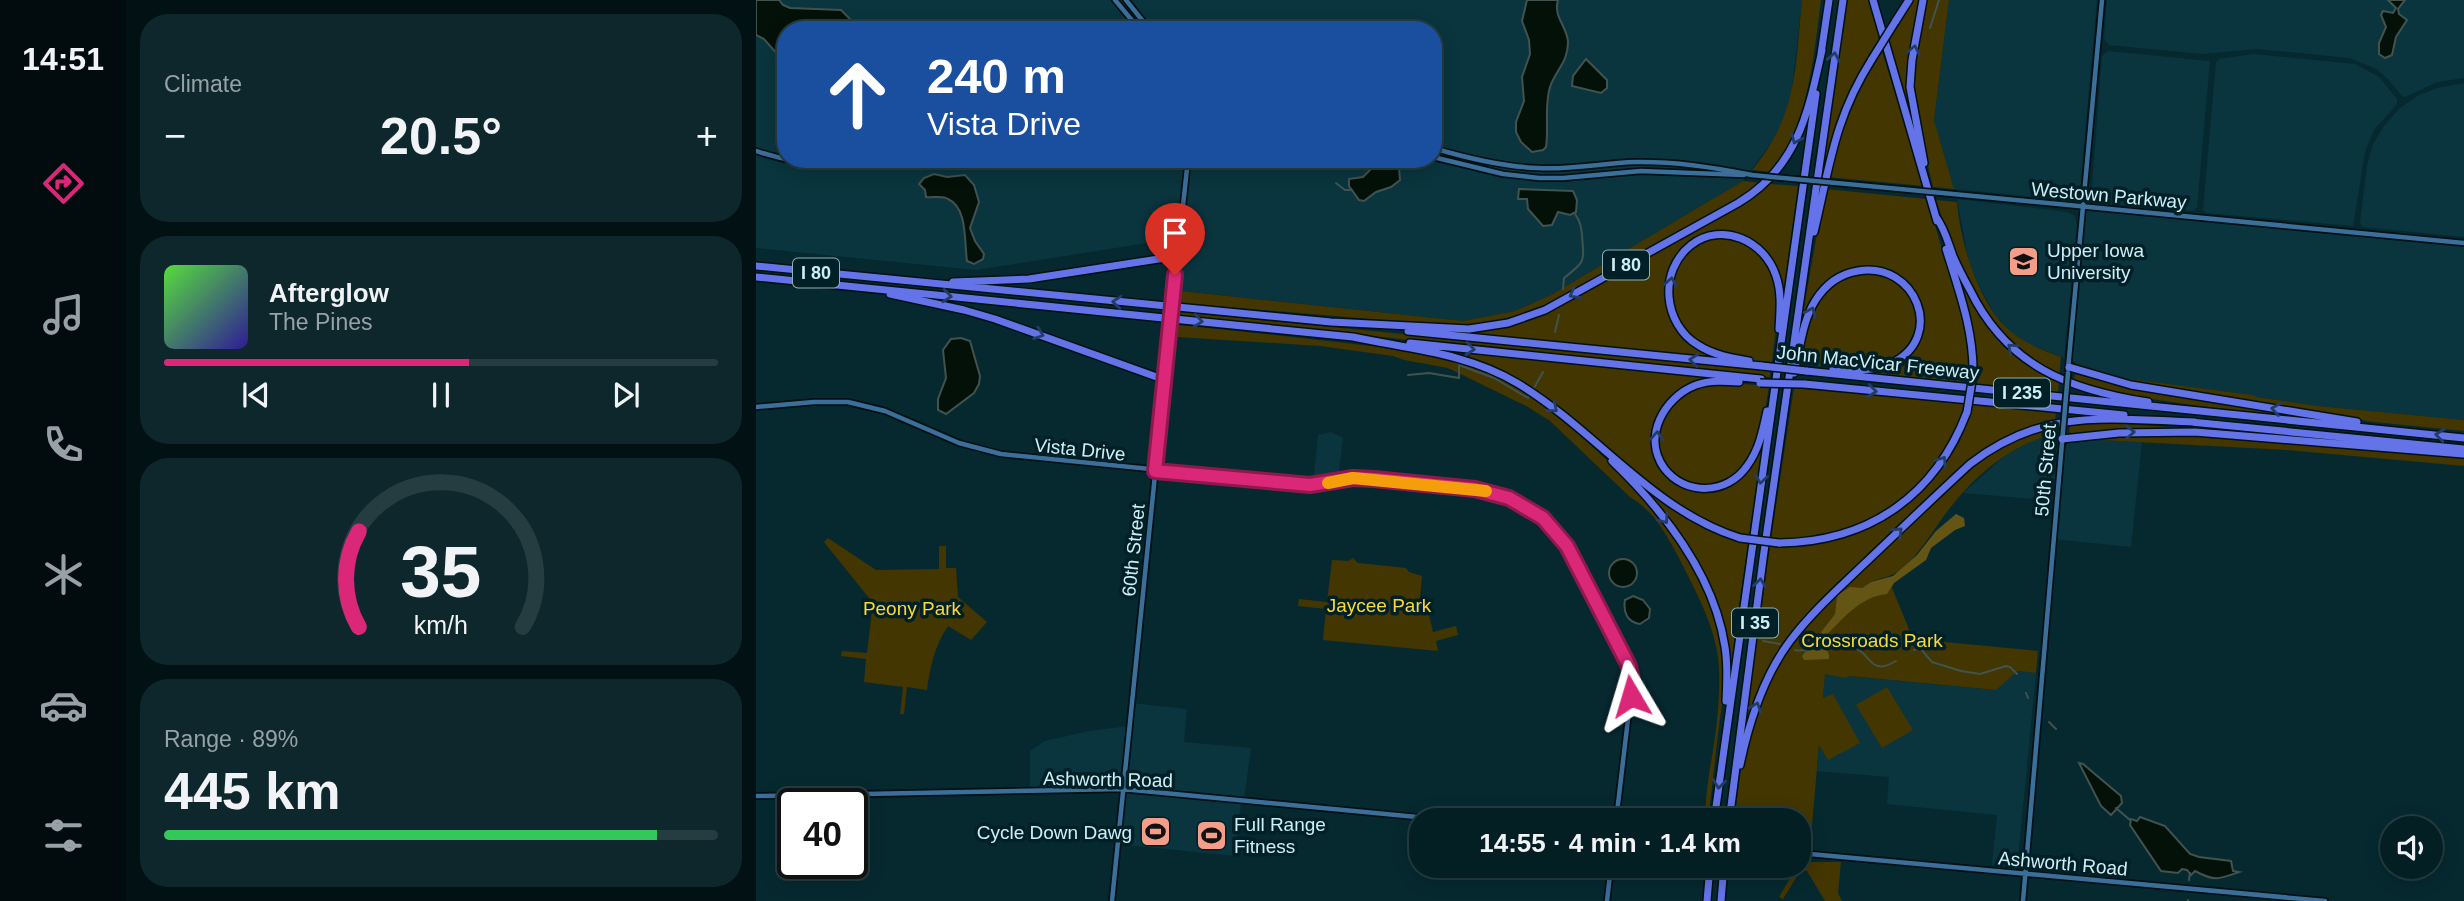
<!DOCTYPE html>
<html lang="en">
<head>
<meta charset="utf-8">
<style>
	body { margin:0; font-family:Arial,sans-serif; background:#0d272c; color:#f1f3f6; height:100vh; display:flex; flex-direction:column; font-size:26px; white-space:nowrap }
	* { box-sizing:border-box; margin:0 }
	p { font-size:23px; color:#97a2a6 }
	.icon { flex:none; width:38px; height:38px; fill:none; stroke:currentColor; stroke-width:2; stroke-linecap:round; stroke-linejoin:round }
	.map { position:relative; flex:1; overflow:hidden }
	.panel { display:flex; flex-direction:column; gap:14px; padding:14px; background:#021114; width:630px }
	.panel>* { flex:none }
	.hud { position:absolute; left:21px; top:21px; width:665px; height:147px; border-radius:28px; box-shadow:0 4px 18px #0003,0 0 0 2px #253d41; background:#1a4fa0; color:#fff; overflow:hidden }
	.tools { position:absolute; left:1624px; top:816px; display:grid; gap:14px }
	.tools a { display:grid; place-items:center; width:63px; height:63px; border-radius:50%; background:#041f24; box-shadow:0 4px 18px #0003,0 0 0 2px #253d41; font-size:35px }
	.speed { position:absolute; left:21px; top:788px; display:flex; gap:14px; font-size:35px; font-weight:700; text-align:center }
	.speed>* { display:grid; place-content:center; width:91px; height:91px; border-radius:50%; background:#041f24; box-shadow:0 4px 18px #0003,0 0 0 2px #253d41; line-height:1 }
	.speed .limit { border:4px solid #111; border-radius:10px; background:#fff; color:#111 }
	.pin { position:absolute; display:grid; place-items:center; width:60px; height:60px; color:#fff; margin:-72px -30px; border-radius:50% 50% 50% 0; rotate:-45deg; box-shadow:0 0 7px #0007 }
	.pin .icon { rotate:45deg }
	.me { position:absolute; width:77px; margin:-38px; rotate:353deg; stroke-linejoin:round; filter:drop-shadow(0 0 5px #0008) }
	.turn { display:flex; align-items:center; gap:24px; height:147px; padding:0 35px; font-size:32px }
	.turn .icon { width:91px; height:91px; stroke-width:2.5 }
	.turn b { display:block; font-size:49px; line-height:60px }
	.big { font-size:52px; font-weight:700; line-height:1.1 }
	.panel .tile { flex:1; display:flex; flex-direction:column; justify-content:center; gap:10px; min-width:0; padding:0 24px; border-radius:28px; background:#0d272c }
	.panel .dial { align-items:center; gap:0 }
	.dial svg { height:182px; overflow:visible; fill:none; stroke:#253d41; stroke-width:7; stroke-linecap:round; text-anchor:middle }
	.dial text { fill:#f1f3f6; stroke:none }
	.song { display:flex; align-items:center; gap:21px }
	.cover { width:84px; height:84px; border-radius:10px; background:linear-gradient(135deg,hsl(110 70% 55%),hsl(250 70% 35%)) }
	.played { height:7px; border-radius:4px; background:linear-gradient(90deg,#db2777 55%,#253d41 55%) }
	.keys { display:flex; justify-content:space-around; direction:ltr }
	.heat { display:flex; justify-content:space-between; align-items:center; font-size:38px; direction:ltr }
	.charge { height:10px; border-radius:5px; background:linear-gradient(90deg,#34c759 89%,#253d41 0) }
	.trip { position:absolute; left:653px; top:808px; width:402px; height:70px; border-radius:28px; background:#041f24; box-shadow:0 4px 18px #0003,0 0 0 2px #253d41; font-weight:700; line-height:70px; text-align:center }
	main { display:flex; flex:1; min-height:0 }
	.dock { display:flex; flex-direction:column; width:126px; justify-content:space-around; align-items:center; background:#020c0e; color:#97a2a6 }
	.dock .icon { width:49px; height:49px }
	.dock .current { color:#db2777 }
	.dock b { font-size:32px; color:#f1f3f6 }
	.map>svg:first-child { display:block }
	.built { fill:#0a353e; fill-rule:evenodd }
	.green { fill:#433600 }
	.forest { fill:#655515 }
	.water { fill:#041108; stroke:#41534f; stroke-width:2 }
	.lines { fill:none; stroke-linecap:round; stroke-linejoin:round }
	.stream { stroke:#41534f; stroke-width:2 }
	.secondary-casing { stroke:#011115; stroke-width:8 }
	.highway-casing { stroke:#011115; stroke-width:10 }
	.secondary { stroke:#3c6e9a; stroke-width:4.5 }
	.highway { stroke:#6474e8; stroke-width:7 }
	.secondary-bridge-casing { stroke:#011115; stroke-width:8; stroke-linecap:butt }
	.highway-bridge-casing { stroke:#011115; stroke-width:10; stroke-linecap:butt }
	.secondary-bridge { stroke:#3c6e9a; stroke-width:4.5 }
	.highway-bridge { stroke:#6474e8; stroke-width:7 }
	.oneway { stroke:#233d6b }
	.route-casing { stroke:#8e194d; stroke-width:18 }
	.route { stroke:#db2777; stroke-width:12 }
	.slow { stroke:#f59e0b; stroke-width:12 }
	.labels { text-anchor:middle; stroke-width:7; stroke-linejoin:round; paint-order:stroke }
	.shield { fill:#002027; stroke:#90b0b7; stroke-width:2 }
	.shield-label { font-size:18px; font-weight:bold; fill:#ceedf5 }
	.street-label { font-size:19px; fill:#ceedf5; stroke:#002027 }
	.poi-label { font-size:19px; fill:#ceedf5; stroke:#002027; text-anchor:start }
	.park-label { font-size:19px; fill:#fed737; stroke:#002027 }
</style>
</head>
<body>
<main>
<nav class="dock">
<b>14:51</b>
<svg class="icon current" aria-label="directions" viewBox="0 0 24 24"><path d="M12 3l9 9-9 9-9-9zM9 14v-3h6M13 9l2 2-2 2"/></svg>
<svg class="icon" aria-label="music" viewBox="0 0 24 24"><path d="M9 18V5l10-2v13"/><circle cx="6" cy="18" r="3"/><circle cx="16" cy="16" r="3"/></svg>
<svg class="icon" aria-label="phone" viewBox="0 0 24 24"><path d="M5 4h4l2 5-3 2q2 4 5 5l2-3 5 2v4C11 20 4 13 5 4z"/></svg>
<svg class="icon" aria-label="climate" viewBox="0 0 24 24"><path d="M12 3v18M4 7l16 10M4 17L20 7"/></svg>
<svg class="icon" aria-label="car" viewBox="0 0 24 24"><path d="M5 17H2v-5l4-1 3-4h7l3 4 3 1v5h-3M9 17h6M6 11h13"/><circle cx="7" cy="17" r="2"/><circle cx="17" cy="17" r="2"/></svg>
<svg class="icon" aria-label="filters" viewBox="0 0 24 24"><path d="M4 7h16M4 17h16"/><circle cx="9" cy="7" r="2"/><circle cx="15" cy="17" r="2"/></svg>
</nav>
<section class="panel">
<div class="tile"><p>Climate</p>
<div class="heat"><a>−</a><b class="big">20.5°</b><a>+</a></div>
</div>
<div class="tile">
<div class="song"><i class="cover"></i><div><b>Afterglow</b><p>The Pines</p></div></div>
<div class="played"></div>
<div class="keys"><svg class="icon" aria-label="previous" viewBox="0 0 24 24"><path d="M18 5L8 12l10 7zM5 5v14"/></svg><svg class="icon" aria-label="pause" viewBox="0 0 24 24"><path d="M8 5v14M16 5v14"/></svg><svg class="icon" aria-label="next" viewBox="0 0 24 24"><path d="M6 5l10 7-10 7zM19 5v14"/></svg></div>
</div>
<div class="tile dial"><svg viewBox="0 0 100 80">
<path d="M14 69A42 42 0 1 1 86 69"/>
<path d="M14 69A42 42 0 0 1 14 27" stroke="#db2777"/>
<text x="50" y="56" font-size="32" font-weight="700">35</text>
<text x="50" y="72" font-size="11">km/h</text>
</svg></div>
<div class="tile"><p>Range · 89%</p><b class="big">445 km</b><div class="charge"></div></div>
</section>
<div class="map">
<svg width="1708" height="901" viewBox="0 0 1708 901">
	<rect width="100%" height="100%" fill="#062930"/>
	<path class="built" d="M0,0H1046L1035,97L1023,132L987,181L795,295L759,311L707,321L418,290L423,238L220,270L0,248ZM30,30H677V159H30Z
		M1193,0H1341L1324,189L1321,198L1312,200L1198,189L1178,120Z
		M1351,0H1708V78L1681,82L1649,97L1646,96L1632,79L1619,68L1593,58L1501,49L1447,54L1353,45L1348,39Z
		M1352,51L1454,61L1441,207L1438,211L1342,203L1335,199L1346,56Z
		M1497,54L1599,64L1623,77L1641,99V104L1618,130L1609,152L1597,226L1450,213L1447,210L1460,62L1463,59Z
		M1708,83V237L1607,227L1604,223L1611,165L1617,144L1628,126L1643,109L1661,96L1681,88Z
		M1201,199L1312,212L1319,216L1321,225L1308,358L1271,343L1251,329L1239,314L1223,286L1213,262Z
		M1328,206L1708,243V420L1562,406L1501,397L1497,395L1359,377L1313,360Z
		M1307,431L1306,456L1312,442L1324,439L1386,442L1375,547L1297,539L1300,501L1207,493L1250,455L1273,442Z
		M575,432L587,438L582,480L557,485L562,435Z
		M1262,671L1280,673L1262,858L1258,866L1236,865L1241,815L1131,804L1133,777L1061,771L1069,674L1239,690Z
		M375,703L431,709L428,742L495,748L488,800H485L480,856L361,844L366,790L274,791V751L289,741L333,731L373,726Z"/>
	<path class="green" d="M1046,0H1065C1057,61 1053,121 1016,172L996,170C1042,115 1039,68 1046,0Z
		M1091,0H1113L1124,41L1108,68L1072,158L1069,157Z
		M1156,0H1164L1152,63L1153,111L1131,39Z
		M1170,0H1193L1178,120L1198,189L1177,187L1162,123L1156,81Z
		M1125,48L1168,186L1071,177L1092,106Z
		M987,181L1005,183L981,200L804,298C758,321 725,326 674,324L424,303L425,291L707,321L759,311L795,295Z
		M1014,184L1042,186L1026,303L1025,287L1000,244L950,234L917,263C914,296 905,323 937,345C945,351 956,353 962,358L716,334V332C789,324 851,280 914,245C948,226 986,210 1014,184Z
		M1069,189L1171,199L1209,326L1213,347L1214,375H1211L1212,383L1103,372L1122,370L1160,342L1163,300L1156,288L1144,277L1120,268L1075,280L1045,324Z
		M1180,200L1201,202C1204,241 1222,303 1253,330C1268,343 1286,350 1305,357L1303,378C1289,368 1271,359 1258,347C1217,309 1198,252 1180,200Z
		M968,237C1034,252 1022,310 1016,362C993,360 951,353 934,337C898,300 917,241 968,237Z
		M1201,271C1225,319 1252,360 1303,382L1302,393L1220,384V342Z
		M1108,273C1115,273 1124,273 1130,275C1168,290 1170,341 1134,360C1108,374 1071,366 1043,364C1053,317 1056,286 1108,273Z
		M423,312L1014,370V377L423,316Z
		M422,325C475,330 527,336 580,342C627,347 675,352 720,368C765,383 803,415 837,447C897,504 958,571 968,658C970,681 966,704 963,726C959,758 956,789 952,821H948C950,803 951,785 954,768C960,735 967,684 961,651C955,618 938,588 923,558C910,534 898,511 874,497L794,421L772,407L692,368L648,360L637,356L564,346L421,337Z
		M714,353L958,378L910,403C899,417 890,442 901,457C908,468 920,477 929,487L967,488L1006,447L993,536C911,516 856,447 790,398C766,381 741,369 714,357Z
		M1320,363L1359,377L1497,395L1501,397L1562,406L1708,420V431L1618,422L1447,394L1360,378L1326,368Z
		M1319,374L1377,388L1543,415V417C1467,409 1392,402 1317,383Z
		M975,383L1013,386C1009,412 1004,440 990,463C956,519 870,461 913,409C921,398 934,389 948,386C956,384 966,384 975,383Z
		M1038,388L1209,403C1190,491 1101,543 1015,539Z
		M1217,404L1300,412L1299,421L1260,433L1230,449L1036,634L989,724L1014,546C1105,549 1195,496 1217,404Z
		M1341,422L1510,434L1359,431L1316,434L1313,432L1314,424Z
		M1299,426L1298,434C1258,444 1224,471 1198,503C1179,525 1167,552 1144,570C1134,578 1125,577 1115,582C1113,583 1108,587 1106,588C1095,591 1092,586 1081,595L1079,614L1055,644L1107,599L1134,583L1157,639L1282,651L1280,673L1262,671L1240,690L1093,676L1090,678L1069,674L1067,698L1077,694L1104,743L1072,760L1063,745L1054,849L1043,848V821H978L985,769L999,713L1025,658L1063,610L1215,465L1249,443Z
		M1387,435H1449L1708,457V466L1531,450L1324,439Z
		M892,491C923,516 953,535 992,543L973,680L954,592L890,493Z
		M72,538L120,570L183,569V546H190V568H200L202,597L231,622L215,640L192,626C179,645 174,667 171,690L151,687L148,714H144L147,687L108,682L110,659L85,656L86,651L111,653L117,603L68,542Z
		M597,558L602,563L650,568L653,572L666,576L664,599L670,601L677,632L700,626L702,635L680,641L682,651L567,640L570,609L542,606L543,599L571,602L576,560L592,561Z
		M1131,687L1157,730L1126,748L1100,705Z
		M1043,862H1085L1082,893L1086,901H1069L1051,871L1045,870L1027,899L1023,897L1039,870L1012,866H1043Z"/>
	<path class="forest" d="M1200,514L1208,518L1209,526L1199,530L1175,548L1170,560L1138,583L1131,594C1105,596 1084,621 1067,639L1073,655V659L1048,660L1046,656L1079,614L1081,595L1094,587L1106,588L1115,582L1137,576L1161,555L1180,531Z"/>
	<path class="water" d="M0,0H23L27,5L34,8L85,10L94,19L99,30H30V64L8,39L0,35Z
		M771,0H802C797,17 811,26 812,42C812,63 800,69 794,87C788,106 793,128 790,147L787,150L776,152L765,142L760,132V122L768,101L766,77L774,54L773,40L766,21Z
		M1632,0H1649L1642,9L1643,14L1651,20L1640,37L1636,55L1629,58L1623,54V43L1630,27L1625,15L1627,11L1637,13L1640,8Z
		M830,59L851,80V88L845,93L816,86L817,76Z
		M631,161L643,168L644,180L635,187L620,192L608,201L603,200L593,186V179L607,177L618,166Z
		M178,174L191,177L209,175L218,185L223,202L214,228L219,241L228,254L227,259L218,264L211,261C208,242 212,208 192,199C186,195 177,198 170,197L169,190L163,184L168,178Z
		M763,189L817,191L821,200L820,212L814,215L802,212L796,225L787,226L772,209L771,199H762Z
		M195,339L205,338L214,341L224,376L223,384L218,393L190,414L182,410V399L190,378L187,350Z
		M853 573a14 14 0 1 1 28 0a14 14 0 1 1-28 0Z
		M877,596L887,600L894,609L893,618L884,624C871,622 867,612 869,600Z
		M1323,763L1327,764L1365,796L1366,803L1355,815L1345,806Z
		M1384,817L1409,826L1434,854L1443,857L1475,861L1477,871L1483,872C1464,879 1459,882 1439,871L1435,875L1431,870L1426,869L1422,873L1405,871L1374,825L1375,819L1381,821Z"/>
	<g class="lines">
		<path class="stream" d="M1174,28L1183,0
			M580,183L589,190H596
			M807,289L808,278C830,261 828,262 826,235C825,226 824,221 819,214
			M799,332L803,315
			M652,375L673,373L703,378V365L738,378L772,398L773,396
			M778,388L787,372
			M1007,641L1024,644
			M1074,646C1081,647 1090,645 1097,647C1116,653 1113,677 1140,661
			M1039,650C1051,653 1058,645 1070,646
			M1158,650L1164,648L1176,662L1205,671L1224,674L1250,666L1254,667L1261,674
			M1270,693L1272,698
			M1293,722L1300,729
			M1360,808L1374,820
			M1433,880L1434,873
			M1432,900V901"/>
		<defs>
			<path id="secondary" d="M359,0L384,30
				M370,0L394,30
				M677,148C711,158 747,167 782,168C815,170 846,163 879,162C918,161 957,167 996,175
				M0,151C56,170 101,166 158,159
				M677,157L747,174L783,178H807L885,171L988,175
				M1197,194L1708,243
				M418,290L432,159
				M1312,369L1346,0
				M0,407L58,402H92L129,411L203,443L245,454L553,485L597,478L618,479L730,491L765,503L787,518L811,546L874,669L876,685L860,821
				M0,796L366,789L703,821
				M1043,853L1569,901
				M356,901L413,336
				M851,901L855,866
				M1267,901L1307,431"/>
			<path id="highway" d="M1117,0L1181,221
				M1167,0L1156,60L1154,87L1168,163
				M1139,22L1153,0
				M1065,54L1073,0
				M1180,217C1189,229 1192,243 1197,256C1202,268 1208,279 1214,290C1251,366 1313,390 1392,402
				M1058,232C1074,165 1078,119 1116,59
				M1190,249C1203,291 1218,331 1217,375
				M0,266L575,322L713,329L752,323L789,310L982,203C1041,168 1052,114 1066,50
				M0,277L597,337C653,349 711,353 761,383C840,430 895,510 984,538
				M197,282L273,279L409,258L421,259
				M134,294L208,310L239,319L409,380
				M652,331L1006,366
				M654,343L1005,379
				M993,361C976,358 957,355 942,345C907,324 902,271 935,245C966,221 1009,241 1020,276C1026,293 1024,311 1023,329
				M1313,367L1375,385L1601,422
				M1050,371L1708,438
				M1038,373C1044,350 1046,322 1059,301C1069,285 1083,274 1102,271C1160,261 1190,337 1136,363C1117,372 1097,370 1077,369
				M983,382C969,381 954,380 940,385C908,397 886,437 908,468C929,496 971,495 991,466C1003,450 1007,430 1011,411
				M1048,384L1368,415
				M1435,422L1708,449
				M1306,439L1363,433L1439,432L1707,454
				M856,461C907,510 958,574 969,647C972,665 971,683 970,701
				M1023,543C1113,542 1179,496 1211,412
				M984,765C993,722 1007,677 1034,641C1055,613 1082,589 1108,564C1143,531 1178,497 1214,464C1288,407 1351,419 1439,422
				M958,821L1060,94
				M973,821L1007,559L1087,0
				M951,901L954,866
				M965,901L968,866"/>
		</defs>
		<use href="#secondary" class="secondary-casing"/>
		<use href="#highway" class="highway-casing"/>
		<use href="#secondary" class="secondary"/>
		<use href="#highway" class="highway"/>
		<defs>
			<path id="secondary-bridge" d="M996,175L1197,194
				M413,336L418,290
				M1307,431L1312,373"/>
			<path id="highway-bridge" d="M1116,59L1139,22
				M1006,366L1050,371
				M1004,383L1048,384
				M1211,412L1217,375
				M984,538L1023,543"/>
		</defs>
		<use href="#secondary-bridge" class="secondary-bridge-casing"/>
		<use href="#highway-bridge" class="highway-bridge-casing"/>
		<use href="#secondary-bridge" class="secondary-bridge"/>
		<use href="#highway-bridge" class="highway-bridge"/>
	</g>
	<defs><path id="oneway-chevron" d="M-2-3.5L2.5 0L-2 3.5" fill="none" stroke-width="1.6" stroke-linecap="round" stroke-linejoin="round" transform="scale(1.75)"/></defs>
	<g class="oneway">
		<use href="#oneway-chevron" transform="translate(1158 50) rotate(-79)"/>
		<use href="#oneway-chevron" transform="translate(1078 57) rotate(-80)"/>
		<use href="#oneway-chevron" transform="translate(1040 139) rotate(114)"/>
		<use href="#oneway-chevron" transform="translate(915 282) rotate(-80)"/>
		<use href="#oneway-chevron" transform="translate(818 294) rotate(151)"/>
		<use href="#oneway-chevron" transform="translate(191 296) rotate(6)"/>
		<use href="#oneway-chevron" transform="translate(361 302) rotate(-175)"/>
		<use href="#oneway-chevron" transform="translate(1055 312) rotate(-67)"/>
		<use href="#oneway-chevron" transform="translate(442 321) rotate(6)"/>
		<use href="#oneway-chevron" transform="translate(283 334) rotate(20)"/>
		<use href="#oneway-chevron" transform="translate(1256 348) rotate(-138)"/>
		<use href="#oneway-chevron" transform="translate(714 349) rotate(6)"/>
		<use href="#oneway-chevron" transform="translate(938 360) rotate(-174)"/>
		<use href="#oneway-chevron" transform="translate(1116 391) rotate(6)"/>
		<use href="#oneway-chevron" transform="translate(797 408) rotate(39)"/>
		<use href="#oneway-chevron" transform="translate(1520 409) rotate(-171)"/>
		<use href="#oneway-chevron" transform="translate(1374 432) rotate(-2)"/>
		<use href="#oneway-chevron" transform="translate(1684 435) rotate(-174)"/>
		<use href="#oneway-chevron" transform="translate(901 436) rotate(-87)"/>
		<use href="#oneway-chevron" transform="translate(1186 461) rotate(-56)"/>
		<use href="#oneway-chevron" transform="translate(1005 479) rotate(98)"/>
		<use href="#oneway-chevron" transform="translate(908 519) rotate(54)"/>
		<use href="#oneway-chevron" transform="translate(1142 532) rotate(-43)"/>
		<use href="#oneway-chevron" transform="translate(1004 583) rotate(-83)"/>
		<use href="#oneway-chevron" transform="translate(1000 707) rotate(-70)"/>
		<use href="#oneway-chevron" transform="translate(963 784) rotate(97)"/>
	</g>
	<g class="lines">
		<defs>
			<path id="route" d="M419,275L399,471L554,485L597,478L618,479L719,489L753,498L787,518L811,546L873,666L876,680L875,696"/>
		</defs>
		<use href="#route" class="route-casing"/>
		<use href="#route" class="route"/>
		<path class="slow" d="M572,483L597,478L730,491"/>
	</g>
	<defs>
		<symbol id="university-square" viewBox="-11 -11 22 22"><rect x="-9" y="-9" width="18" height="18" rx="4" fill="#f49e89" stroke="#002027"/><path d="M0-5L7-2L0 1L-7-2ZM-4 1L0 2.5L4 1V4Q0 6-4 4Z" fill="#111"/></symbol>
		<symbol id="stadium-square" viewBox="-11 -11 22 22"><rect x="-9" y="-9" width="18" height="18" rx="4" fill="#f49e89" stroke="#002027"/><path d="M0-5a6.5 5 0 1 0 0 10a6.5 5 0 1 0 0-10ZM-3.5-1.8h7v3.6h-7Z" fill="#111"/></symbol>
	</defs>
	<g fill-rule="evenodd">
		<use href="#university-square" x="1250" y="244" width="35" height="35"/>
		<use href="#stadium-square" x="382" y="814" width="35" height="35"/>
		<use href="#stadium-square" x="438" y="818" width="35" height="35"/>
	</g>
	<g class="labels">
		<g class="shield">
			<rect x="847" y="250.5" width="46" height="29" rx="5"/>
			<rect x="37" y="258.5" width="46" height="29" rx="5"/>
			<rect x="1238" y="378.5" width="56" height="29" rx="5"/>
			<rect x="976" y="608.5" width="46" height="29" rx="5"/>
		</g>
		<g class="shield-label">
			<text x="870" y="271">I 80</text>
			<text x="60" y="279">I 80</text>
			<text x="1266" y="399">I 235</text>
			<text x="999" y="629">I 35</text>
		</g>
		<g class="street-label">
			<text transform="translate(1353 195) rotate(5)" y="7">Westown Parkway</text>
			<text transform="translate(1122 362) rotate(6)" y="7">John MacVicar Freeway</text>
			<text transform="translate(324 449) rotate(6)" y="7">Vista Drive</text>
			<text transform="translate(1289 470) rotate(-85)" y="7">50th Street</text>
			<text transform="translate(377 550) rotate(-84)" y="7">60th Street</text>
			<text transform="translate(352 779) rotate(1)" y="7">Ashworth Road</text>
			<text transform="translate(1307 863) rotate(5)" y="7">Ashworth Road</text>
		</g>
		<g class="poi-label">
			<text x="1291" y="257">Upper Iowa<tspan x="1291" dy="22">University</tspan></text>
			<text x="478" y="831">Full Range<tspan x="478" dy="22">Fitness</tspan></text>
			<text x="376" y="839" text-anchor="end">Cycle Down Dawg</text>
		</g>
		<g class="park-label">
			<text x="623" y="612">Jaycee Park</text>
			<text x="156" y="615">Peony Park</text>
			<text x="1116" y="647">Crossroads Park</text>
		</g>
	</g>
</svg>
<div class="tools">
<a><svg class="icon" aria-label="sound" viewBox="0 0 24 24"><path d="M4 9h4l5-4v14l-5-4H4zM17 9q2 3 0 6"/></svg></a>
</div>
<div class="speed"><div class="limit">40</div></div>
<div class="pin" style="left:419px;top:275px;background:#d93025"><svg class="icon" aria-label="arrive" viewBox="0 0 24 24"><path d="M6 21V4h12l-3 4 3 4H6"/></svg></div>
<svg class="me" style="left:875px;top:696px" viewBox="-20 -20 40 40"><path d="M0-17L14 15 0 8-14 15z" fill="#db2777" stroke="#fff" stroke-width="4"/></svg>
<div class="trip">14:55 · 4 min · 1.4 km</div>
<div class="hud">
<div class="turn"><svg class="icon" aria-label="ahead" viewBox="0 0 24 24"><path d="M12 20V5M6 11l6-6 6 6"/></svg><div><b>240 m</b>Vista Drive</div></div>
</div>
</div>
</main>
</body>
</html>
